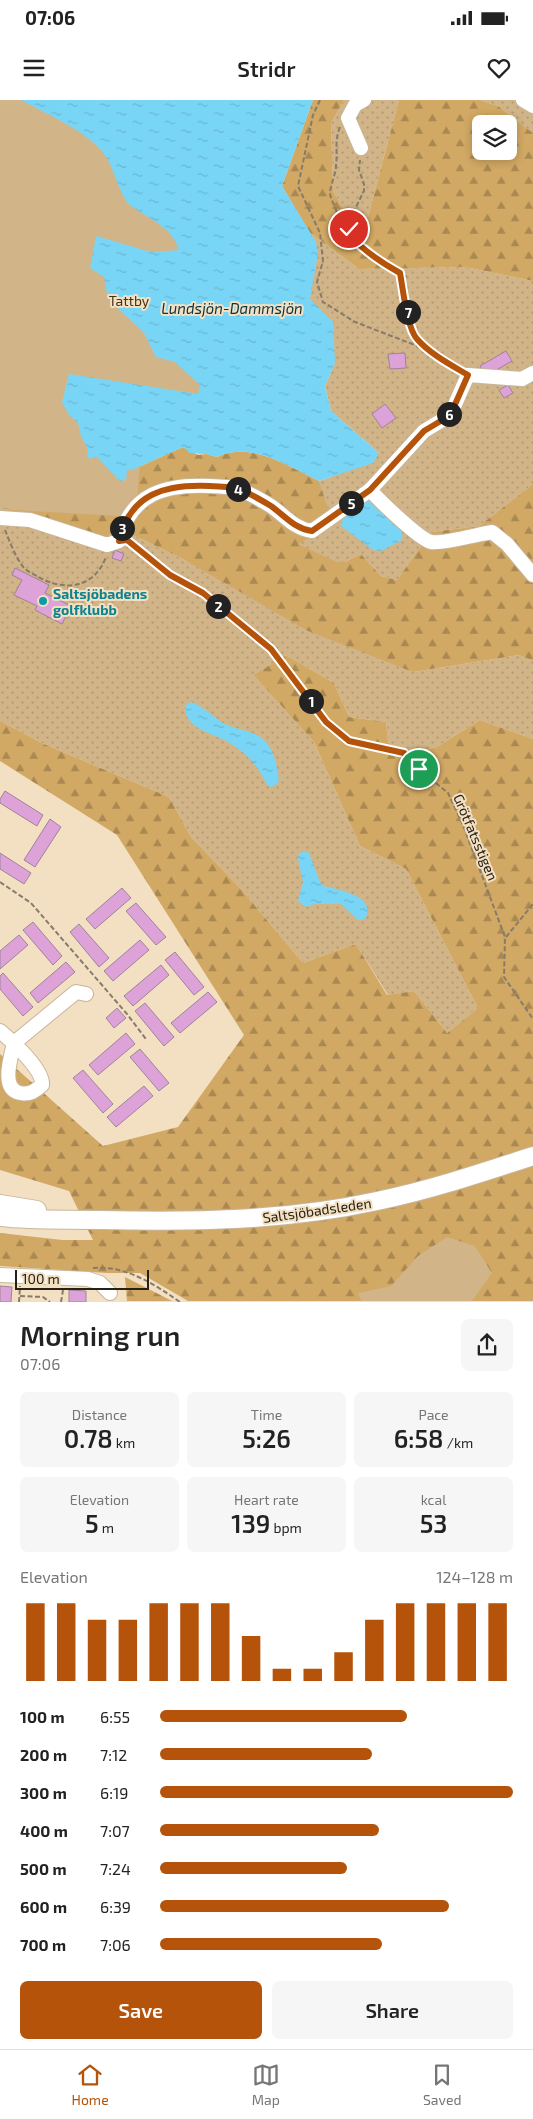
<!DOCTYPE html>
<meta charset="utf-8">
<style>
:root{--surface:#fff;--page:#f6f6f6;--text:#222;--muted:#767676;--line:#e0e0e0;--accent:#b45309}
body{margin:0;font-family:"Exo 2",sans-serif;background:var(--page);color:var(--text);height:100vh;display:flex;flex-direction:column;font-size:19px;white-space:nowrap}
*{box-sizing:border-box;margin:0}
p{font-size:16px;color:var(--muted)}
.icon{flex:none;width:28px;height:28px;fill:none;stroke:currentColor;stroke-width:2;stroke-linecap:round;stroke-linejoin:round}
.map{position:relative;height:1202px;overflow:hidden}
.drawer{display:flex;flex-direction:column;background:var(--surface);flex:1}
.drawer>*{flex:none}
.tools{position:absolute;left:472px;top:15px;display:grid;gap:10px}
.tools a{display:grid;place-items:center;width:45px;height:45px;border-radius:8px;background:var(--surface);box-shadow:0 2px 8px #0003;font-size:25px}
.scale{position:absolute;left:15px;bottom:12px;width:134px;box-sizing:border-box;padding-left:5px;border:2px solid #272015;border-top:0;font-size:14px;line-height:18px;white-space:nowrap;color:#272015;-webkit-text-stroke:4px #f3e0c3;paint-order:stroke}
.pin{position:absolute;display:grid;place-items:center;width:42px;height:42px;color:#fff;margin:-21px;border:2px solid #fff;border-radius:50%;box-shadow:0 1px 5px #0007}
.km{position:absolute;width:25px;height:25px;margin:-12px;border-radius:50%;background:#222;color:#fff;font-size:14px;line-height:25px;text-align:center}
.round{display:grid;place-items:center;flex:none;width:52px;height:52px;border-radius:8px;background:var(--page)}
.summary{display:flex;align-items:center;justify-content:space-between;height:85px;padding:0 20px}
h1{font-size:28px;font-weight:600;line-height:38px}
.stats{display:grid;grid-template-columns:repeat(3,1fr);gap:8px;height:85px;padding:5px 20px}
.stats div{display:grid;align-content:center;border-radius:8px;background:var(--page);text-align:center}
.stats b{font-size:25px;font-weight:600}
.stats small{font-size:14px;font-weight:400}
.stats p{font-size:14px}
.chart{height:140px;padding:10px 20px}
.chart p{display:flex;justify-content:space-between}
.chart svg{width:100%;height:90px;margin-top:5px;stroke:var(--accent);stroke-width:6}
.action{display:flex;gap:10px;margin-top:auto;padding:10px 20px}
.action a{flex:1;height:58px;border-radius:8px;background:var(--accent);color:#fff;font-size:20px;font-weight:600;line-height:58px;text-align:center}
.action a+a{background:var(--page);color:var(--text)}
ul{padding:0 20px;list-style:none;font-size:16px}
li{display:grid;grid-template-columns:80px 60px 1fr;align-items:center;height:38px}
li i{height:12px;border-radius:6px;background:var(--accent)}
.status{display:flex;justify-content:space-between;align-items:center;height:35px;padding:0 25px;background:var(--surface);direction:ltr}
.status svg{height:14px;fill:currentColor}
header{display:flex;justify-content:space-between;align-items:center;height:65px;padding:0 20px;background:var(--surface);font-size:22px;font-weight:600}
.dock{display:flex;justify-content:space-around;align-items:center;height:70px;border-top:1px solid var(--line);background:var(--surface);font-size:14px;color:var(--muted)}
.dock a{display:grid;justify-items:center;gap:2px}
.dock .on{color:var(--accent)}
.map>svg:first-child{display:block}
.grass{fill:url(#grass-dots)}
.forest{fill:url(#forest-firs);fill-rule:evenodd}
.green{fill:#d1b487}
.water{fill:url(#water-ripples)}
.building{fill:#dda2d7;stroke:#9d849a}
.lines{fill:none;stroke-linecap:round;stroke-linejoin:round}
.minor-casing{stroke:#c8b69a;stroke-width:16}
.major-casing{stroke:#c8b69a;stroke-width:20}
.path{stroke:#887b68;stroke-width:2;stroke-dasharray:5 2.5;stroke-linecap:butt}
.minor{stroke:#fff;stroke-width:14}
.major{stroke:#fff;stroke-width:18}
.route-casing{stroke:#fff;stroke-width:10}
.route{stroke:#b45309;stroke-width:6}
.culture-dot{fill:#0f9aa8;stroke:#f3e0c3;stroke-width:2}
.labels{text-anchor:middle;dominant-baseline:central;stroke-width:4;stroke-linejoin:round;paint-order:stroke}
.park-label{font-size:14px;fill:#433113;stroke:#f3e0c3}
.culture-label{font-size:14px;font-weight:bold;fill:#0d838f;stroke:#f3e0c3;text-anchor:start}
.street-label{font-size:14px;fill:#272015;stroke:#f3e0c3}
.water-label{font-size:15px;font-style:italic;fill:#093542;stroke:#f3e0c3}
</style>
<div class="status"><b>07:06</b><svg viewBox="0 0 49 12"><path d="M0 12V9h3v3zM5 12V6h3v6zM10 12V3h3v9zM15 12V0h3v12zM26 1h20v11H26zM47 4h2v5h-2z"/></svg></div>
<header><svg class="icon" aria-label="menu" viewBox="0 0 24 24"><path d="M4 6h16M4 12h16M4 18h16"/></svg>Stridr<svg class="icon" aria-label="heart" viewBox="0 0 24 24"><path d="M12 20l-8-8c-3-5 5-10 8-4 3-6 11-1 8 4z"/></svg></header>
<div class="map">
<svg width="533" height="1202" viewBox="0 0 533 1202">
<defs>
<pattern id="grass-dots" width="8" height="8" patternUnits="userSpaceOnUse" patternTransform="scale(1.25)"><rect width="8" height="8" fill="#d1b487"/><path d="M2 2h.1M6 6h.1" fill="none" stroke="#b39a74" stroke-width="1.8" stroke-linecap="round"/></pattern>
<pattern id="forest-firs" width="22" height="20" patternUnits="userSpaceOnUse" patternTransform="scale(1.25)"><rect width="22" height="20" fill="#d1a864"/><path d="M5 1l3.5 6h-7zM16 11l3.5 6h-7z" fill="#aa8851"/></pattern>
<pattern id="water-ripples" width="26" height="14" patternUnits="userSpaceOnUse" patternTransform="scale(1.25)"><rect width="26" height="14" fill="#79d5f6"/><path d="M2 4q2-2 4 0t4 0M15 11q2-2 4 0t4 0" fill="none" stroke="#69b7d2"/></pattern>
</defs>
<rect width="100%" height="100%" fill="#f3e0c3"/>
<g class="grass">
<path d="M344,0H399L368,117L342,107L333,91L331,23Z"/>
<path d="M480,0H533V33L498,6Z"/>
<path d="M309,132L359,169L465,167L533,181V384L479,426L431,432L397,480L381,476L361,454L345,462H336L297,444L332,424L319,381L329,378L379,353L331,311L325,286L335,263C330,250 310,209 310,198C309,173 327,157 309,132Z"/>
<path d="M0,407L116,427L183,459L413,572L519,555L533,561V639L480,620L437,647L405,655L388,642L386,622L349,617L334,583L286,555L255,575L314,642L360,746L406,769L478,908L447,933L414,891L388,895L356,844L303,863L240,788L191,737L169,697L44,644L0,621Z"/>
</g>
<g class="forest">
<path d="M0,0L132,370L183,347L198,355L206,354L217,357C251,341 289,366 319,381L333,424L298,444L337,462H345L361,454L381,476L397,480L431,432L479,426L533,384V561L519,555L413,572L308,531L183,459L116,427L103,441L0,407Z"/>
<path d="M313,0H344L331,23L333,91L342,107L368,117L399,0H480L498,6L533,33V181L465,167L359,169L309,132L282,86ZM481,24H509V51H481Z"/>
<path d="M286,555L334,583L349,617L386,622L388,642L405,655L437,647L480,620L533,639V1201H188L140,1173H107L0,1166V1133L62,1140H93L69,1091L0,1070V954L103,1046L178,1027L244,935L117,735L0,661V621L44,644L169,697L191,737L240,788L303,863L356,844L387,895L414,891L447,933L478,908L406,769L360,746L314,642L254,575Z"/>
<path d="M125,1177L172,1201H127Z"/>
</g>
<g class="green">
<path d="M0,0H154L263,281L142,335L136,417L13,410L0,407Z"/>
<path d="M447,1137L475,1146L492,1173L472,1201H361L358,1193L391,1186L418,1156Z"/>
</g>
<g class="water">
<path d="M21,0H313L282,86L316,142L318,153L310,199L333,222L335,263L325,286L331,311L379,353L373,363L319,381C289,366 251,341 217,357L206,354L190,353L183,347L132,370H127L126,380L120,381L96,356L90,359L87,356L88,349L81,336L78,323L69,315L62,302L69,274L198,294L200,285L175,262L156,257L144,233L108,199L104,177L90,168L96,136L151,152L179,150C172,126 148,119 130,105C121,97 114,71 108,60C93,33 48,15 21,0Z"/>
<path d="M367,399C372,403 376,409 382,413C395,421 404,422 402,440L381,451L373,450L341,426L344,415Z"/>
<path d="M191,602C203,606 212,616 223,623C232,628 243,629 252,633C273,640 276,661 279,680L276,685L271,687L267,685C259,667 247,654 230,643C215,633 182,629 186,605Z"/>
<path d="M304,751L309,753L320,782L324,786C339,790 378,796 365,819L358,820L341,804H315L306,807L298,801L303,782L298,759L299,753Z"/>
</g>
<g class="building">
<path d="M506,251L512,261L486,276L480,266Z"/>
<path d="M405,253L406,268L390,269L388,254Z"/>
<path d="M508,285L513,293L504,298L499,290Z"/>
<path d="M385,304L396,318L382,328L372,314Z"/>
<path d="M115,450L124,454L121,461L112,458Z"/>
<path d="M15,468L49,485L45,493L71,506L62,524L35,510L37,506L14,495L22,480L12,475Z"/>
<path d="M5,691L43,715L37,726L0,703V699Z"/>
<path d="M50,719L61,727L35,767L24,760Z"/>
<path d="M0,753L31,773L24,784L0,769Z"/>
<path d="M122,788L131,798L95,829L86,819Z"/>
<path d="M136,803L166,837L156,845L126,811Z"/>
<path d="M33,822L62,856L53,865L23,830Z"/>
<path d="M79,824L109,858L99,867L70,832Z"/>
<path d="M19,835L28,845L0,869V851Z"/>
<path d="M140,840L149,850L113,881L104,871Z"/>
<path d="M175,852L204,887L194,895L165,860Z"/>
<path d="M66,862L75,872L38,903L30,893Z"/>
<path d="M161,865L169,875L133,906L124,896Z"/>
<path d="M3,873L33,907L23,916L0,889V876Z"/>
<path d="M208,892L217,902L180,933L171,923Z"/>
<path d="M145,903L174,937L164,946L135,911Z"/>
<path d="M117,908L126,918L114,928L106,918Z"/>
<path d="M126,933L135,944L98,975L89,965Z"/>
<path d="M140,949L169,983L159,991L130,957Z"/>
<path d="M83,970L113,1004L103,1013L73,978Z"/>
<path d="M144,986L153,996L116,1027L107,1017Z"/>
<path d="M0,1186L12,1187L11,1202H0Z"/>
<path d="M69,1190L86,1191V1202H69Z"/>
</g>
<g class="lines">
<g class="minor-casing">
<g id="minor">
<path d="M523,0L533,6"/>
<path d="M361,48L348,18L355,5L364,0"/>
<path d="M370,390C380,401 419,439 431,442C443,444 479,434 492,432L507,444L533,475"/>
<path d="M0,418L30,420L107,445L119,441C130,393 166,384 210,386C220,387 232,386 241,390C251,394 261,400 271,406C285,416 295,429 312,431L370,390L424,331L444,319L453,309L468,275L522,279L533,273"/>
<path d="M0,931C11,940 44,970 42,985C35,991 30,995 20,993C0,989 11,957 14,943"/>
<path d="M14,943L76,892L86,894"/>
<path d="M0,1175L88,1179L100,1183L110,1193"/>
</g>
</g>
<g class="major-casing">
<g id="major">
<path d="M0,1104L37,1110"/>
<path d="M0,1117C34,1121 68,1119 102,1120C194,1122 286,1121 377,1101C430,1090 481,1073 533,1056"/>
</g>
</g>
<g class="path">
<path d="M320,0L313,15L298,86L320,133L323,161L317,182L323,202L355,222L433,252L460,270"/>
<path d="M340,27C334,42 338,50 336,65C336,74 331,83 330,92C330,98 334,104 336,110C352,150 374,156 407,177"/>
<path d="M348,135L351,117L364,91V84L359,70L360,60"/>
<path d="M400,173L412,231L418,240L431,251"/>
<path d="M5,430C10,442 15,457 24,468C27,471 33,474 37,476C63,492 94,489 106,457"/>
<path d="M131,443L170,475L203,493L271,549L326,622L349,641L404,653L419,669L448,693L463,725L505,837L504,877L533,919"/>
<path d="M0,782L31,803L127,914L146,939"/>
<path d="M506,837L533,804"/>
<path d="M93,1168C125,1165 154,1184 180,1202"/>
<path d="M20,1196L43,1197L50,1202"/>
<path d="M19,1202L20,1186"/>
<path d="M61,1202L63,1190"/>
</g>
<use href="#minor" class="minor"/>
<use href="#major" class="major"/>
</g>
<g class="lines">
<g class="route-casing">
<path id="route" d="M349,129L348,134C364,151 380,162 400,173C403,189 407,228 417,239C430,254 451,265 468,275L453,309L444,319L424,331L370,390L312,431C295,429 285,416 271,406C261,400 251,394 241,390C232,386 220,387 210,386C166,384 130,393 119,441L127,440L170,475L203,493L271,549L326,622L349,641L404,653L419,669"/>
</g>
<use href="#route" class="route"/>
</g>
<circle class="culture-dot" cx="43" cy="501" r="5"/>
<g class="labels">
<g class="park-label">
<text x="129" y="200">Tattby</text>
</g>
<g class="culture-label">
<text x="53" y="493">Saltsjöbadens<tspan x="53" dy="16">golfklubb</tspan></text>
</g>
<g class="street-label">
<text transform="translate(476 737) rotate(67)">Grötfatsstigen</text>
<text transform="translate(317 1110) rotate(-8)">Saltsjöbadsleden</text>
</g>
<g class="water-label">
<text x="232" y="208">Lundsjön-Dammsjön</text>
</g>
</g>
</svg>
<div class="tools">
<a><svg class="icon" aria-label="layers" viewBox="0 0 24 24"><path d="M12 4l9 5-9 5-9-5zM3 14l9 5 9-5"/></svg></a>
</div>
<div class="scale">100 m</div>
<div class="pin" style="left:419px;top:669px;background:#1e9e55"><svg class="icon" aria-label="arrive" viewBox="0 0 24 24"><path d="M6 21V4h12l-3 4 3 4H6"/></svg></div>
<div class="pin" style="left:349px;top:129px;background:#d93025"><svg class="icon" aria-label="check" viewBox="0 0 24 24"><path d="M5 12l5 5 9-10"/></svg></div>
<b class="km" style="left:311px;top:601px">1</b>
<b class="km" style="left:218px;top:506px">2</b>
<b class="km" style="left:122px;top:428px">3</b>
<b class="km" style="left:238px;top:389px">4</b>
<b class="km" style="left:351px;top:403px">5</b>
<b class="km" style="left:449px;top:314px">6</b>
<b class="km" style="left:408px;top:212px">7</b>
</div>
<section class="drawer">
<div class="summary"><div><h1>Morning run</h1><p>07:06</p></div><a class="round"><svg class="icon" aria-label="share" viewBox="0 0 24 24"><path d="M12 15V3M7 8l5-5 5 5M5 13v7h14v-7"/></svg></a></div>
<div class="stats">
<div><p>Distance</p><b>0.78<small> km</small></b></div>
<div><p>Time</p><b>5:26</b></div>
<div><p>Pace</p><b>6:58<small> /km</small></b></div>
</div>
<div class="stats">
<div><p>Elevation</p><b>5<small> m</small></b></div>
<div><p>Heart rate</p><b>139<small> bpm</small></b></div>
<div><p>kcal</p><b>53</b></div>
</div>
<div class="chart"><p><span>Elevation</span>124–128 m</p>
<svg viewBox="0 0 160 44" preserveAspectRatio="none"><path d="M5 44V6M15 44V6M25 44V14M35 44V14M45 44V6M55 44V6M65 44V6M75 44V22M85 44V38M95 44V38M105 44V30M115 44V14M125 44V6M135 44V6M145 44V6M155 44V6"/></svg>
</div>
<ul>
<li><b>100 m</b>6:55<i style="width:70%"></i></li>
<li><b>200 m</b>7:12<i style="width:60%"></i></li>
<li><b>300 m</b>6:19<i style="width:100%"></i></li>
<li><b>400 m</b>7:07<i style="width:62%"></i></li>
<li><b>500 m</b>7:24<i style="width:53%"></i></li>
<li><b>600 m</b>6:39<i style="width:82%"></i></li>
<li><b>700 m</b>7:06<i style="width:63%"></i></li>
</ul>
<div class="action"><a>Save</a><a>Share</a></div>
</section>
<nav class="dock">
<a class="on"><svg class="icon" aria-label="home" viewBox="0 0 24 24"><path d="M3 11l9-7 9 7M6 9v11h12V9"/></svg>Home</a>
<a><svg class="icon" aria-label="map" viewBox="0 0 24 24"><path d="M3 6l6-2 6 2 6-2v14l-6 2-6-2-6 2zM9 4v14M15 6v14"/></svg>Map</a>
<a><svg class="icon" aria-label="saved" viewBox="0 0 24 24"><path d="M7 4h10v16l-5-4-5 4z"/></svg>Saved</a>
</nav>
